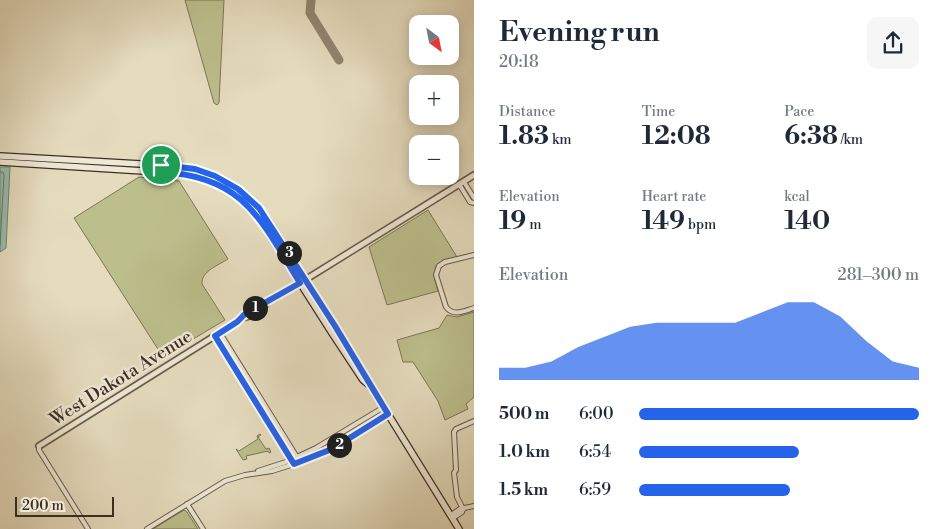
<!DOCTYPE html>
<meta charset="utf-8">
<style>
:root{--surface:#fff;--page:#f6f6f7;--text:#1f2937;--muted:#747a83;--accent:#2563eb}
body{margin:0;font-family:"Libre Bodoni",serif;background:var(--page);color:var(--text);height:100vh;display:flex;flex-direction:column;font-size:19px;white-space:nowrap}
*{box-sizing:border-box;margin:0}
p{font-size:16px;color:var(--muted)}
.icon{flex:none;width:28px;height:28px;fill:none;stroke:currentColor;stroke-width:2;stroke-linecap:round;stroke-linejoin:round}
.map{position:relative;flex:1;overflow:hidden}
.side{display:flex;flex-direction:column;background:var(--surface);width:470px}
.side>*{flex:none}
.needle{width:32px;rotate:148deg}
.controls{position:absolute;left:409px;top:15px;display:grid;gap:10px}
.controls a{display:grid;place-items:center;width:50px;height:50px;border-radius:10px;background:var(--surface);box-shadow:0 2px 12px #0003;font-size:25px}
.scale{position:absolute;left:15px;bottom:12px;width:99px;box-sizing:border-box;padding-left:5px;border:2px solid #3d2e23;border-top:0;font-size:14px;line-height:18px;white-space:nowrap;color:#3d2e23;-webkit-text-stroke:4px #eee8d5;paint-order:stroke}
.pin{position:absolute;display:grid;place-items:center;width:42px;height:42px;color:#fff;margin:-21px;border:2px solid #fff;border-radius:50%;box-shadow:0 1px 5px #0007}
.km{position:absolute;width:25px;height:25px;margin:-12px;border-radius:50%;background:#222;color:#fff;font-size:14px;line-height:25px;text-align:center}
.round{display:grid;place-items:center;flex:none;width:52px;height:52px;border-radius:10px;background:var(--page)}
.overview{display:flex;align-items:center;justify-content:space-between;height:85px;padding:0 25px}
h1{font-size:28px;font-weight:700;line-height:38px}
.metrics{display:grid;grid-template-columns:repeat(3,1fr);gap:8px;height:85px;padding:5px 25px}
.metrics div{display:grid;align-content:center}
.metrics b{font-size:25px;font-weight:700}
.metrics small{font-size:14px;font-weight:400}
.metrics p{font-size:14px}
.chart{height:140px;padding:10px 25px}
.chart p{display:flex;justify-content:space-between}
.chart svg{width:100%;height:90px;margin-top:5px;fill:var(--accent);opacity:.7}
ul{padding:0 25px;list-style:none;font-size:16px}
li{display:grid;grid-template-columns:80px 60px 1fr;align-items:center;height:38px}
li i{height:12px;border-radius:6px;background:var(--accent)}
main{display:flex;flex:1;min-height:0}
.map>svg:first-child{display:block}
.green{fill:#bcbe8c;stroke:#7c7658}
.water{fill:#96bcad;stroke:#728376}
.lines{fill:none;stroke-linecap:round;stroke-linejoin:round}
.shore{stroke:#6a7568;stroke-width:1}
.taxiway{stroke:#918570;stroke-width:9}
.minor-casing{stroke:#675a4a;stroke-width:6}
.tertiary-casing{stroke:#675a4a;stroke-width:8}
.secondary-casing{stroke:#3d2e23;stroke-width:8}
.minor{stroke:#eee8d5;stroke-width:4}
.tertiary{stroke:#eee8d5;stroke-width:5}
.secondary{stroke:#eee8d5;stroke-width:5.5}
.route-casing{stroke:#fff;stroke-width:10}
.route{stroke:#2563eb;stroke-width:6}
.labels{text-anchor:middle;dominant-baseline:central;stroke-width:5;stroke-linejoin:round;paint-order:stroke}
.street-label{font-size:18px;fill:#3d2e23;stroke:#eee8d5}
</style>
<main>
<div class="map">
<svg width="474" height="529" viewBox="0 0 474 529">
<rect width="100%" height="100%" fill="#e5dcbe"/>
<filter id="stains"><feTurbulence type="fractalNoise" baseFrequency=".004" numOctaves="4"/><feColorMatrix values="0 0 0 0 .2 0 0 0 0 .09 0 0 0 0 .02 0 0 0 .5 -.17"/></filter>
<radialGradient id="worn" r=".72"><stop offset=".6" stop-color="#630" stop-opacity="0"/><stop offset="1" stop-color="#630" stop-opacity=".3"/></radialGradient>
<g class="green">
<path d="M185,0H224L219,103L217,105L214,103Z"/>
<path d="M139,177L179,181L228,259C219,265 201,271 202,284L225,320L163,357L74,218Z"/>
<path d="M428,210L457,257L444,260L436,266L434,276L438,291L387,305L369,247Z"/>
<path d="M474,312V397L466,404L468,409L445,420L438,401L413,362H403L397,340L439,328L447,315L457,317Z"/>
<path d="M260,434L261,435L258,437L266,449L269,448L271,452L269,453L268,451L246,456L247,459L243,460L236,449L239,451L258,439L257,436Z"/>
<path d="M184,510L187,512L198,529H153Z"/>
</g>
<path class="water" d="M0,167H10L6,248L0,252Z"/>
<g class="lines">
<path class="shore" d="M0,172H3L4,175L0,246"/>
<path class="taxiway" d="M311,0L310,13L339,60"/>
<g class="minor-casing">
<g id="minor">
<path d="M464,182L474,198"/>
<path d="M459,184L470,202L474,203"/>
<path d="M474,255L445,262L439,266L436,275L446,307C454,317 464,311 474,308"/>
<path d="M220,333L300,462"/>
<path d="M215,336L291,459"/>
<path d="M39,446V450L88,529"/>
<path d="M258,471L286,462L316,448L384,407"/>
<path d="M187,504L203,529"/>
<path d="M463,509L457,497L454,473L456,470L454,432L456,429L474,421"/>
<path d="M451,515L460,509L474,506"/>
<path d="M453,518L462,512L463,509"/>
<path d="M147,529L225,481L245,475L272,471L307,460L341,444L388,414"/>
</g>
</g>
<g class="tertiary-casing">
<g id="tertiary">
<path d="M242,318C251,317 261,311 267,303"/>
<path d="M39,446L237,322L245,314L300,283L474,175"/>
</g>
</g>
<g class="secondary-casing">
<g id="secondary">
<path d="M0,156L176,166C219,172 250,191 273,228L459,529"/>
<path d="M0,162L175,173L213,181L235,194L260,220L332,333L363,380L369,385"/>
</g>
</g>
<use href="#minor" class="minor"/>
<use href="#tertiary" class="tertiary"/>
<use href="#secondary" class="secondary"/>
</g>
<g class="lines">
<g class="route-casing">
<path id="route" d="M161,165L195,169L215,176L238,189L259,208L335,326L388,414L332,449L294,464L215,336L237,322L245,314L300,283C261,220 244,176 161,172Z"/>
</g>
<use href="#route" class="route"/>
</g>
<g class="labels">
<g class="street-label">
<text transform="translate(121 378) rotate(-32)">West Dakota Avenue</text>
</g>
</g>
<rect width="100%" height="100%" filter="url(#stains)"/>
<rect width="100%" height="100%" fill="url(#worn)"/>
</svg>
<div class="controls">
<a><svg class="needle" viewBox="-14 -14 28 28"><path d="M0-13l5 13h-10z" fill="#e53935"/><path d="M0 13l5-13h-10z" fill="#747a83"/></svg></a>
<a>+</a>
<a>−</a>
</div>
<div class="scale">200 m</div>
<div class="pin" style="left:161px;top:165px;background:#1e9e55"><svg class="icon" aria-label="arrive" viewBox="0 0 24 24"><path d="M6 21V4h12l-3 4 3 4H6"/></svg></div>
<b class="km" style="left:255px;top:308px">1</b>
<b class="km" style="left:339px;top:445px">2</b>
<b class="km" style="left:289px;top:253px">3</b>
</div>
<section class="side">
<div class="overview"><div><h1>Evening run</h1><p>20:18</p></div><a class="round"><svg class="icon" aria-label="share" viewBox="0 0 24 24"><path d="M12 15V3M7 8l5-5 5 5M5 13v7h14v-7"/></svg></a></div>
<div class="metrics">
<div><p>Distance</p><b>1.83<small> km</small></b></div>
<div><p>Time</p><b>12:08</b></div>
<div><p>Pace</p><b>6:38<small> /km</small></b></div>
</div>
<div class="metrics">
<div><p>Elevation</p><b>19<small> m</small></b></div>
<div><p>Heart rate</p><b>149<small> bpm</small></b></div>
<div><p>kcal</p><b>140</b></div>
</div>
<div class="chart"><p><span>Elevation</span>281–300 m</p>
<svg viewBox="0 0 160 44" preserveAspectRatio="none"><path d="M0 44V38L10 38L20 35L30 28L40 23L50 18L60 16L70 16L80 16L90 16L100 11L110 6L120 6L130 13L140 25L150 35L160 38V44z"/></svg>
</div>
<ul>
<li><b>500 m</b>6:00<i style="width:100%"></i></li>
<li><b>1.0 km</b>6:54<i style="width:57%"></i></li>
<li><b>1.5 km</b>6:59<i style="width:54%"></i></li>
</ul>
</section>
</main>
